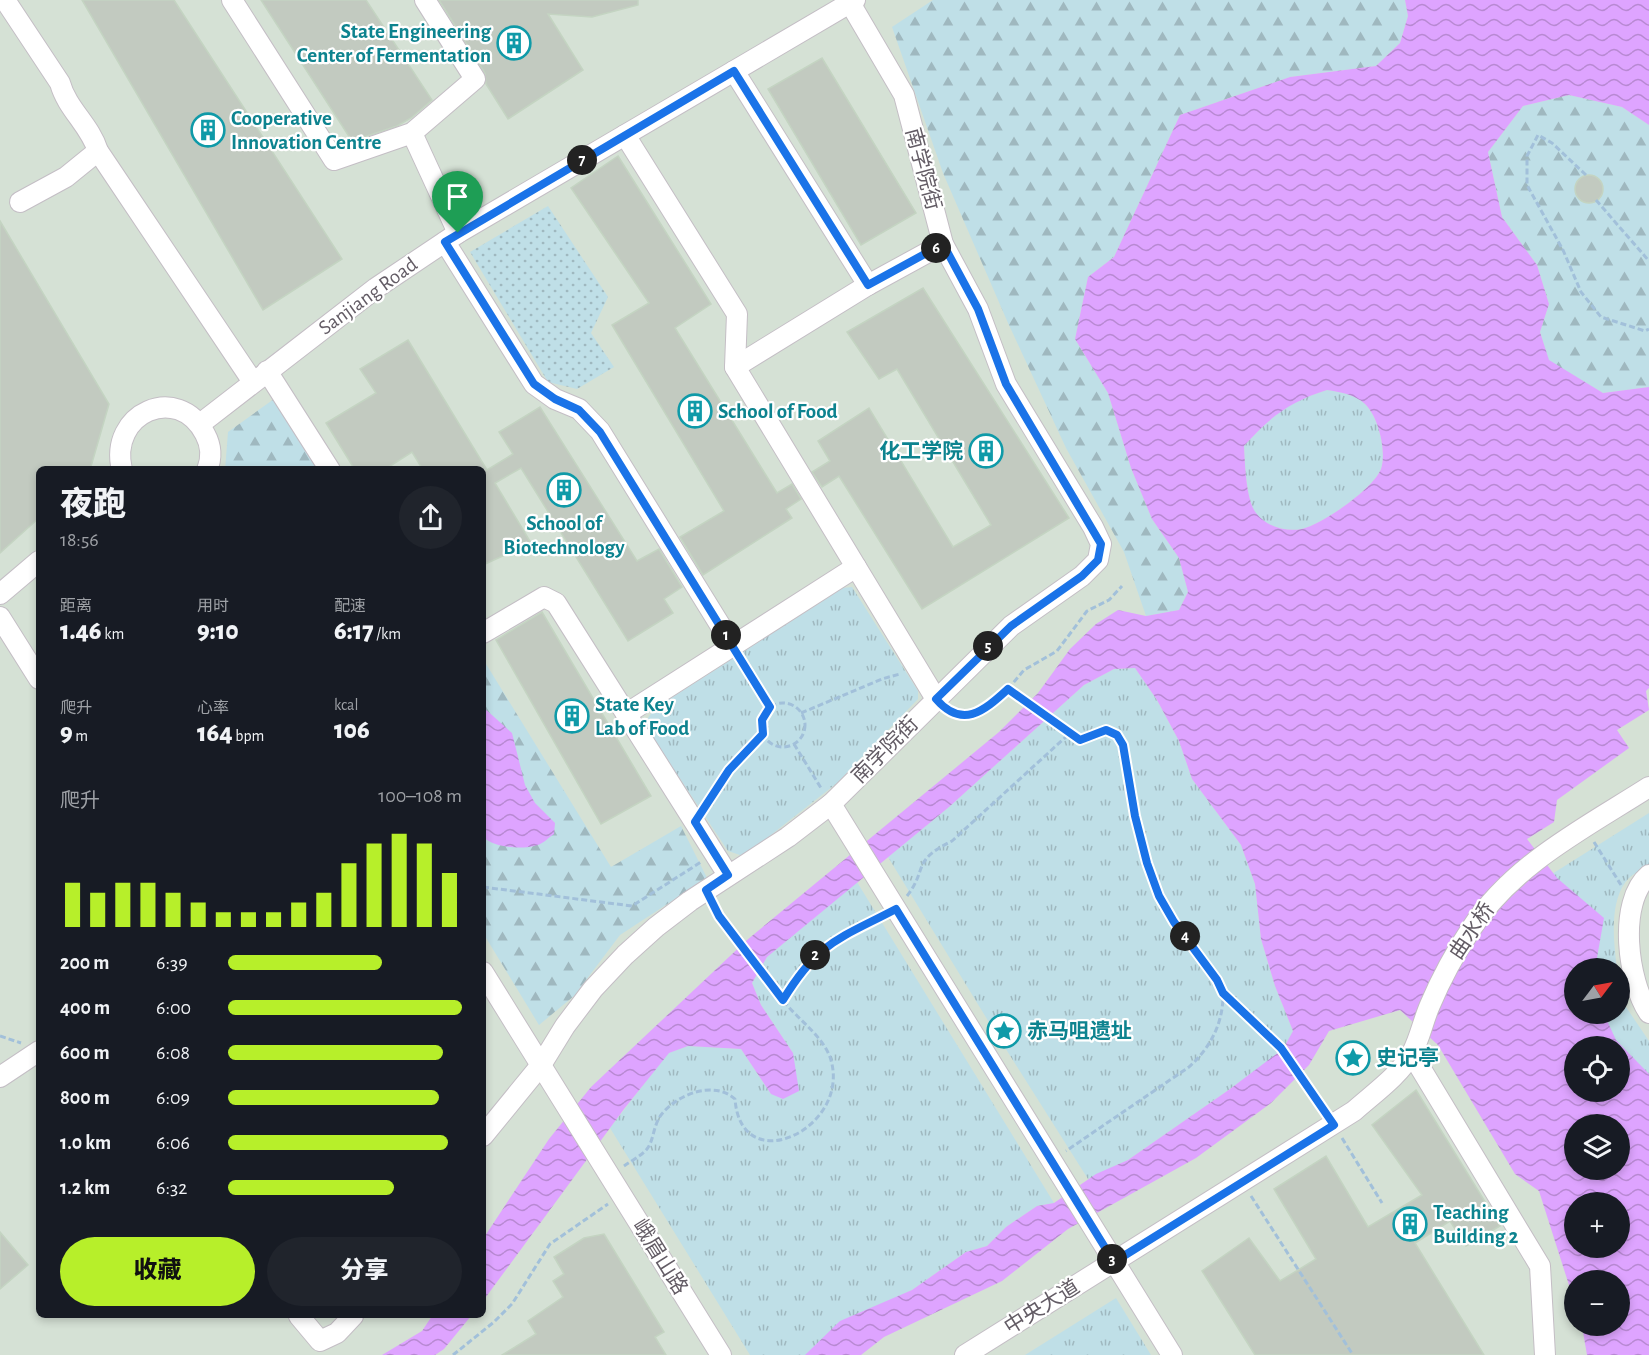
<!DOCTYPE html>
<html lang="zh">
<meta charset="utf-8">
<style>
:root{--surface:#171b24;--page:#20242c;--text:#f1f3f6;--muted:#9ea1a6;--accent:#b7ef2a}
body{margin:0;font-family:"Alegreya Sans","Noto Sans SC",sans-serif;background:var(--page);color:var(--text);height:100vh;display:flex;flex-direction:column;font-size:22px;white-space:nowrap}
*{box-sizing:border-box;margin:0}
p{font-size:20px;color:var(--muted)}
.icon{flex:none;width:33px;height:33px;fill:none;stroke:currentColor;stroke-width:2;stroke-linecap:round;stroke-linejoin:round}
.map{position:relative;flex:1;overflow:hidden}
.panel{position:absolute;left:36px;top:466px;width:450px;height:852px;display:flex;flex-direction:column;background:var(--surface);border-radius:9px;box-shadow:0 3px 9px #0003}
.panel>*{flex:none}
.needle{width:39px;rotate:58deg}
.tools{position:absolute;left:1564px;top:958px;display:grid;gap:12px}
.tools a{display:grid;place-items:center;width:66px;height:66px;border-radius:50%;background:var(--surface);box-shadow:0 3px 9px #0003;font-size:30px}
.pin{position:absolute;display:grid;place-items:center;width:51px;height:51px;color:#fff;margin:-62px -26px;border-radius:50% 50% 50% 0;rotate:-45deg;box-shadow:0 0 6px #0007}
.pin .icon{rotate:45deg}
.km{position:absolute;width:30px;height:30px;margin:-15px;border-radius:50%;background:#222;color:#fff;font-size:16px;line-height:30px;text-align:center}
.round{display:grid;place-items:center;flex:none;width:63px;height:63px;border-radius:32px;background:var(--page)}
.head{display:flex;align-items:center;justify-content:space-between;height:102px;padding:0 24px}
h1{font-size:33px;font-weight:800;line-height:45px}
.metrics{display:grid;grid-template-columns:repeat(3,1fr);gap:9px;height:102px;padding:6px 24px}
.metrics div{display:grid;align-content:center}
.metrics b{font-size:26px;font-weight:800}
.metrics small{font-size:16px;font-weight:400}
.metrics p{font-size:16px}
.chart{height:168px;padding:12px 24px}
.chart p{display:flex;justify-content:space-between}
.chart svg{width:100%;height:108px;margin-top:6px;stroke:var(--accent);stroke-width:6}
.action{display:flex;gap:12px;margin-top:auto;padding:12px 24px}
.action a{flex:1;height:69px;border-radius:36px;background:var(--accent);color:#111;font-size:24px;font-weight:800;line-height:69px;text-align:center}
.action a+a{background:var(--page);color:var(--text)}
ul{padding:0 24px;list-style:none;font-size:20px}
li{display:grid;grid-template-columns:96px 72px 1fr;align-items:center;height:45px}
li i{height:15px;border-radius:8px;background:var(--accent)}
.map>svg:first-child{display:block}
.education{fill:#d5e1d5;fill-rule:evenodd}
.grass{fill:url(#grass-tufts)}
.forest{fill:url(#forest-firs)}
.garden{fill:url(#garden-dots)}
.water{fill:url(#water-waves);fill-rule:evenodd}
.building{fill:#c2cac0;stroke:#c4d4c2;stroke-width:1.5}
.lines{fill:none;stroke-linecap:round;stroke-linejoin:round}
.minor-casing{stroke:#c4bec5;stroke-width:22}
.path{stroke:#a2c0da;stroke-width:3;stroke-dasharray:6 3;stroke-linecap:butt}
.minor{stroke:#fff;stroke-width:20}
.route-casing{stroke:#fff;stroke-width:12}
.route{stroke:#1a73e8;stroke-width:8}
.labels{text-anchor:middle;dominant-baseline:central;stroke-width:4.5;stroke-linejoin:round;paint-order:stroke}
.culture-label{font-size:21px;font-weight:bold;fill:#0d838f;stroke:#fff;text-anchor:start}
.street-label{font-size:21px;fill:#635c65;stroke:#fff}
</style>
<div class="map">
<svg width="1649" height="1355" viewBox="0 0 1649 1355">
<defs>
<pattern id="grass-tufts" width="24" height="20" patternUnits="userSpaceOnUse" patternTransform="scale(1.5)"><rect width="24" height="20" fill="#bfdfe7"/><path d="M3 7l-1-3M5 7V3M7 7l1-3M15 17l-1-3M17 17v-4M19 17l1-3" fill="none" stroke="#9fb8bf"/></pattern>
<pattern id="forest-firs" width="22" height="20" patternUnits="userSpaceOnUse" patternTransform="scale(1.5)"><rect width="22" height="20" fill="#bfdfe7"/><path d="M5 1l3.5 6h-7zM16 11l3.5 6h-7z" fill="#9fb8bf"/></pattern>
<pattern id="garden-dots" width="8" height="8" patternUnits="userSpaceOnUse" patternTransform="scale(1.5)"><rect width="8" height="8" fill="#bfdfe7"/><path d="M2 2h.1M6 6h.1" fill="none" stroke="#9fb8bf" stroke-width="1.8" stroke-linecap="round"/></pattern>
<pattern id="water-waves" width="16" height="10" patternUnits="userSpaceOnUse" patternTransform="scale(1.5)"><rect width="16" height="10" fill="#dea4ff"/><path d="M0 5q4-4 8 0t8 0" fill="none" stroke="#b889d2"/></pattern>
</defs>
<rect width="100%" height="100%" fill="#e4efe4"/>
<path class="education" d="M0,0H1649V1355H0ZM39,470H483V1316H39ZM1575,969H1620V1014H1575ZM1575,1047H1620V1092H1575ZM1575,1125H1620V1170H1575ZM1575,1203H1620V1248H1575ZM1575,1281H1620V1326H1575Z"/>
<g class="grass">
<path d="M1327,390C1340,392 1355,394 1365,404C1378,416 1387,451 1381,469C1373,489 1323,524 1302,529C1285,532 1267,527 1256,514C1246,500 1245,464 1244,446C1271,416 1288,402 1327,390Z"/>
<path d="M852,587L918,691V699L837,783L748,853L740,855L728,851L647,729L648,718L654,709L843,588Z"/>
<path d="M1135,668L1157,700L1179,741L1192,779L1241,845L1255,884L1261,939L1275,986L1293,1031L1284,1049L1230,1089L1128,1160L1088,1179L1004,1046L1019,1036L1005,1015L990,1024L888,857L949,807L1084,685L1114,669Z"/>
<path d="M1649,813V865C1643,869 1634,873 1629,878C1608,900 1614,942 1617,969H1592L1552,874Z"/>
<path d="M857,882L1054,1203L1037,1206L1006,1227L987,1246L966,1252L912,1290L885,1304L806,1355H750L610,1128L668,1053L688,1046L741,1049L771,1094L793,1053L761,1005L752,983L767,957Z"/>
<path d="M1620,984L1626,1007L1649,1041V1076L1625,1056L1600,1014H1620Z"/>
<path d="M1116,1298L1151,1355H1025Z"/>
</g>
<g class="forest">
<path d="M933,0H1405L1408,16L1400,43L1376,66L1290,77L1180,115L1114,257L1088,277L1075,339L1108,393L1131,468L1152,519L1179,558L1188,592L1179,610L1146,616L1124,552L1066,448L1008,323L943,173L892,27Z"/>
<path d="M1569,95L1622,107L1649,125V387L1603,393L1549,361L1540,332L1549,304L1537,265L1502,217L1488,152L1523,106Z"/>
<path d="M274,399L319,470H225L228,432Z"/>
<path d="M483,659L611,867L681,826L707,878L620,935L574,996L539,1025L483,933Z"/>
</g>
<path class="garden" d="M548,206L608,297L591,333L614,367L577,389L548,382L470,252Z"/>
<g class="water">
<path d="M1405,0H1649V125L1622,107L1569,95L1523,106L1488,152L1502,217L1537,265L1549,304L1540,332L1549,360L1603,393L1649,387V688L1646,691L1649,710L1617,730L1629,748L1557,800L1554,822L1527,839L1557,878L1604,918L1595,969H1575V1014H1604L1616,1040L1649,1074V1355H1587L1582,1326H1620V1281H1575V1304L1539,1191L1515,1174L1438,1045L1400,1010L1329,1031L1309,1065L1271,1103L1196,1158L1068,1229L1002,1281L884,1337L861,1355H805L840,1321L912,1290L966,1252L987,1246L1006,1227L1037,1206L1054,1203L1096,1174L1128,1160L1230,1089L1283,1049L1293,1031L1275,986L1261,939L1255,884L1241,845L1192,779L1179,741L1157,700L1135,668L1114,669L1084,685L949,807L767,957L752,983L761,1005L793,1053L799,1091L783,1099L771,1094L741,1049L688,1046L669,1053L624,1109L483,1301V1239L549,1139L591,1087L747,940L999,732L1038,693L1070,649L1096,624L1118,610L1146,616L1179,610L1188,592L1179,558L1152,519L1131,468L1108,393L1075,339L1088,277L1114,257L1180,115L1290,77L1376,66L1400,43L1408,16ZM1327,390C1340,392 1354,394 1365,404C1378,416 1387,451 1381,469C1373,489 1323,524 1302,529C1285,532 1267,527 1256,513C1246,500 1245,464 1244,446C1270,417 1289,402 1327,390ZM1575,1047H1620V1092H1575ZM1575,1125H1620V1170H1575ZM1575,1203H1620V1248H1575Z"/>
<path d="M483,707L512,733L525,785L535,803L555,823L554,834C549,837 544,843 538,845C522,850 495,848 483,837Z"/>
<path d="M432,1316H471L444,1349L435,1355H382L422,1331Z"/>
</g>
<g class="building">
<path d="M82,0H174L342,259L263,310Z"/>
<path d="M261,0H366L432,100L411,118L397,126L352,141Z"/>
<path d="M439,0H638V5L592,17L548,14L583,70L508,119L486,84L485,73Z"/>
<path d="M822,58L916,213L861,245L768,89Z"/>
<path d="M618,156L711,304L675,328L777,493L792,484L801,499L786,509L792,518L703,575L680,537L724,511L612,325L649,303L571,188Z"/>
<circle cx="1589" cy="189" r="14"/>
<path d="M0,221L109,404L90,470H39V518L0,553Z"/>
<path d="M923,288L1069,518L922,609L839,476L822,487L812,472L830,461L818,441L869,408L953,547L991,525L897,369L879,379L847,332Z"/>
<path d="M408,340L487,470L513,454L499,432L540,407L637,561L659,549L682,587L664,599L673,613L628,641L521,468L495,483L531,543L483,565V470H423L412,452L384,470H355L326,423L376,393L360,369Z"/>
<path d="M542,612L651,796L601,824L496,640Z"/>
<path d="M1416,1090L1500,1226L1466,1246L1450,1221L1415,1243L1484,1355H1255L1202,1271L1249,1238L1280,1281L1316,1259L1274,1189L1326,1156L1368,1227L1422,1195L1372,1125Z"/>
<path d="M0,1232L28,1265L0,1289Z"/>
<path d="M604,1234L664,1332L655,1337L666,1355H502L536,1334L528,1321L563,1297L553,1281L564,1274L554,1257L584,1238Z"/>
</g>
<g class="lines">
<g class="minor-casing">
<g id="minor">
<path d="M5,0L60,83C67,109 90,125 98,151L253,382"/>
<path d="M232,0L334,160L412,133L475,79L425,0"/>
<path d="M734,71L868,285"/>
<path d="M412,133L458,233"/>
<path d="M625,135L737,314L735,367L936,699"/>
<path d="M20,202L66,177L98,151"/>
<path d="M445,242L534,384L555,399L579,409L600,431L733,646"/>
<path d="M735,367L868,285L943,244"/>
<path d="M267,371L330,470"/>
<path d="M200,424L376,288L458,233L855,0"/>
<path d="M122,470C108,413 178,382 205,434C211,445 212,458 207,470"/>
<path d="M0,594L39,561"/>
<path d="M0,617L39,679"/>
<path d="M483,633L544,597L556,603L728,875"/>
<path d="M626,714L856,567"/>
<path d="M831,804L1172,1355"/>
<path d="M1649,875C1617,902 1628,982 1649,1013"/>
<path d="M483,972L721,1355"/>
<path d="M1412,1054L1540,1266L1545,1355"/>
<path d="M0,1077L39,1051"/>
<path d="M483,1136L541,1065L565,1026L593,989L625,955L656,927L690,901L788,837L831,804L1011,626L1082,576L1098,560L1101,544L1093,527L1006,384L978,309L943,244L904,95L850,3"/>
<path d="M299,1316L320,1341L337,1333L353,1316"/>
<path d="M965,1355L1354,1111C1373,1094 1400,1075 1412,1053C1420,1038 1423,1021 1430,1005C1441,979 1455,953 1471,929C1513,864 1585,828 1649,787"/>
</g>
</g>
<g class="path">
<path d="M1586,175L1552,143L1538,135L1527,156V185L1563,250L1581,292L1601,317L1645,331L1649,329"/>
<path d="M1596,200L1649,261"/>
<path d="M741,660L770,707"/>
<path d="M1008,689L1024,670L1057,651L1087,611L1109,600L1122,586"/>
<circle cx="783" cy="725" r="22"/>
<path d="M801,713L882,679L900,674"/>
<path d="M949,713C974,721 991,705 1008,689L1069,734"/>
<path d="M794,744L821,788"/>
<path d="M706,806L729,770L763,734"/>
<path d="M1594,842L1621,885"/>
<path d="M483,887L632,906L701,862"/>
<path d="M907,896C928,869 911,861 952,841L1069,734L1080,740L1106,730L1117,735L1123,745C1132,795 1136,854 1161,900C1172,918 1223,981 1223,995C1223,1024 1210,1048 1189,1067L1066,1151"/>
<path d="M714,905L734,937L783,1000"/>
<path d="M1223,993L1281,1048L1323,1110"/>
<path d="M0,1036L21,1043"/>
<path d="M1342,1138L1382,1203"/>
<path d="M624,1166C631,1161 641,1156 647,1149C654,1140 653,1126 661,1115C677,1094 714,1080 735,1099C741,1182 854,1127 830,1057C821,1034 797,1019 783,1000C816,947 829,944 881,917"/>
<path d="M1251,1196L1353,1355"/>
<path d="M453,1355L494,1322L512,1304L550,1244L608,1204"/>
</g>
<use href="#minor" class="minor"/>
</g>
<g class="lines">
<g class="route-casing">
<path id="route" d="M734,71L868,285L943,244L978,309L1006,384L1101,544L1098,560L1082,576L1011,626L936,699C962,729 983,712 1008,689L1080,740L1106,730L1117,735L1123,745L1135,816L1147,863L1159,896L1174,922L1217,980L1223,993L1281,1048L1334,1125L1114,1262L896,909C839,939 819,941 783,1000L719,916L706,890L728,875L695,822L729,770L763,734L762,720L770,707L600,432L579,410L555,399L534,384L445,242Z"/>
</g>
<use href="#route" class="route"/>
</g>
<defs>
<g id="building-ring" transform="scale(1.725)"><circle r="9.5" fill="#fff" stroke="#0f9aa8" stroke-width="1.5"/><path d="M-4-6H4V6H1V3H-1V6H-4ZM-2.5-4.3h1.7v1.8h-1.7ZM.8-4.3h1.7v1.8H.8ZM-2.5-1h1.7V.8h-1.7ZM.8-1h1.7V.8H.8Z" fill="#0f9aa8"/></g>
<g id="sight-ring" transform="scale(1.725)"><circle r="9.5" fill="#fff" stroke="#0f9aa8" stroke-width="1.5"/><path d="M0-6L1.8-2.2L6-1.7L2.9 1.2L3.7 5.4L0 3.3L-3.7 5.4L-2.9 1.2L-6-1.7L-1.8-2.2Z" fill="#0f9aa8"/></g>
</defs>
<g fill-rule="evenodd">
<use href="#building-ring" x="514" y="43"/>
<use href="#building-ring" x="208" y="130"/>
<use href="#building-ring" x="695" y="411"/>
<use href="#building-ring" x="986" y="451"/>
<use href="#building-ring" x="564" y="490"/>
<use href="#building-ring" x="572" y="716"/>
<use href="#sight-ring" x="1004" y="1031"/>
<use href="#sight-ring" x="1353" y="1058"/>
<use href="#building-ring" x="1410" y="1224"/>
</g>
<g class="labels">
<g class="culture-label">
<text x="491" y="31" text-anchor="end">State Engineering<tspan x="491" dy="24">Center of Fermentation</tspan></text>
<text x="231" y="118">Cooperative<tspan x="231" dy="24">Innovation Centre</tspan></text>
<text x="718" y="411">School of Food</text>
<text x="963" y="451" text-anchor="end">化工学院</text>
<text x="564" y="523" text-anchor="middle">School of<tspan x="564" dy="24">Biotechnology</tspan></text>
<text x="595" y="704">State Key<tspan x="595" dy="24">Lab of Food</tspan></text>
<text x="1027" y="1031">赤马咀遗址</text>
<text x="1376" y="1058">史记亭</text>
<text x="1433" y="1212">Teaching<tspan x="1433" dy="24">Building 2</tspan></text>
</g>
<g class="street-label">
<text transform="translate(923 169) rotate(75)">南学院街</text>
<text transform="translate(368 296) rotate(-36)">Sanjiang Road</text>
<text transform="translate(885 750) rotate(-45)">南学院街</text>
<text transform="translate(1472 931) rotate(-56)">曲水桥</text>
<text transform="translate(660 1257) rotate(58)">峨眉山路</text>
<text transform="translate(1042 1307) rotate(-32)">中央大道</text>
</g>
</g>
</svg>
<div class="tools">
<a><svg class="needle" viewBox="-14 -14 28 28"><path d="M0-13l5 13h-10z" fill="#e53935"/><path d="M0 13l5-13h-10z" fill="#9ea1a6"/></svg></a>
<a><svg class="icon" aria-label="locate" viewBox="0 0 24 24"><circle cx="12" cy="12" r="6"/><path d="M12 2v4M12 18v4M2 12h4M18 12h4"/></svg></a>
<a><svg class="icon" aria-label="layers" viewBox="0 0 24 24"><path d="M12 4l9 5-9 5-9-5zM3 14l9 5 9-5"/></svg></a>
<a>+</a>
<a>−</a>
</div>
<div class="pin" style="left:458px;top:233px;background:#1e9e55"><svg class="icon" aria-label="arrive" viewBox="0 0 24 24"><path d="M6 21V4h12l-3 4 3 4H6"/></svg></div>
<b class="km" style="left:726px;top:635px">1</b>
<b class="km" style="left:815px;top:955px">2</b>
<b class="km" style="left:1112px;top:1259px">3</b>
<b class="km" style="left:1185px;top:936px">4</b>
<b class="km" style="left:988px;top:646px">5</b>
<b class="km" style="left:936px;top:248px">6</b>
<b class="km" style="left:582px;top:160px">7</b>
<section class="panel">
<div class="head"><div><h1>夜跑</h1><p>18:56</p></div><a class="round"><svg class="icon" aria-label="share" viewBox="0 0 24 24"><path d="M12 15V3M7 8l5-5 5 5M5 13v7h14v-7"/></svg></a></div>
<div class="metrics">
<div><p>距离</p><b>1.46<small> km</small></b></div>
<div><p>用时</p><b>9:10</b></div>
<div><p>配速</p><b>6:17<small> /km</small></b></div>
</div>
<div class="metrics">
<div><p>爬升</p><b>9<small> m</small></b></div>
<div><p>心率</p><b>164<small> bpm</small></b></div>
<div><p>kcal</p><b>106</b></div>
</div>
<div class="chart"><p><span>爬升</span>100–108 m</p>
<svg viewBox="0 0 160 44" preserveAspectRatio="none"><path d="M5 44V26M15 44V30M25 44V26M35 44V26M45 44V30M55 44V34M65 44V38M75 44V38M85 44V38M95 44V34M105 44V30M115 44V18M125 44V10M135 44V6M145 44V10M155 44V22"/></svg>
</div>
<ul>
<li><b>200 m</b>6:39<i style="width:66%"></i></li>
<li><b>400 m</b>6:00<i style="width:100%"></i></li>
<li><b>600 m</b>6:08<i style="width:92%"></i></li>
<li><b>800 m</b>6:09<i style="width:90%"></i></li>
<li><b>1.0 km</b>6:06<i style="width:94%"></i></li>
<li><b>1.2 km</b>6:32<i style="width:71%"></i></li>
</ul>
<div class="action"><a>收藏</a><a>分享</a></div>
</section>
</div>
